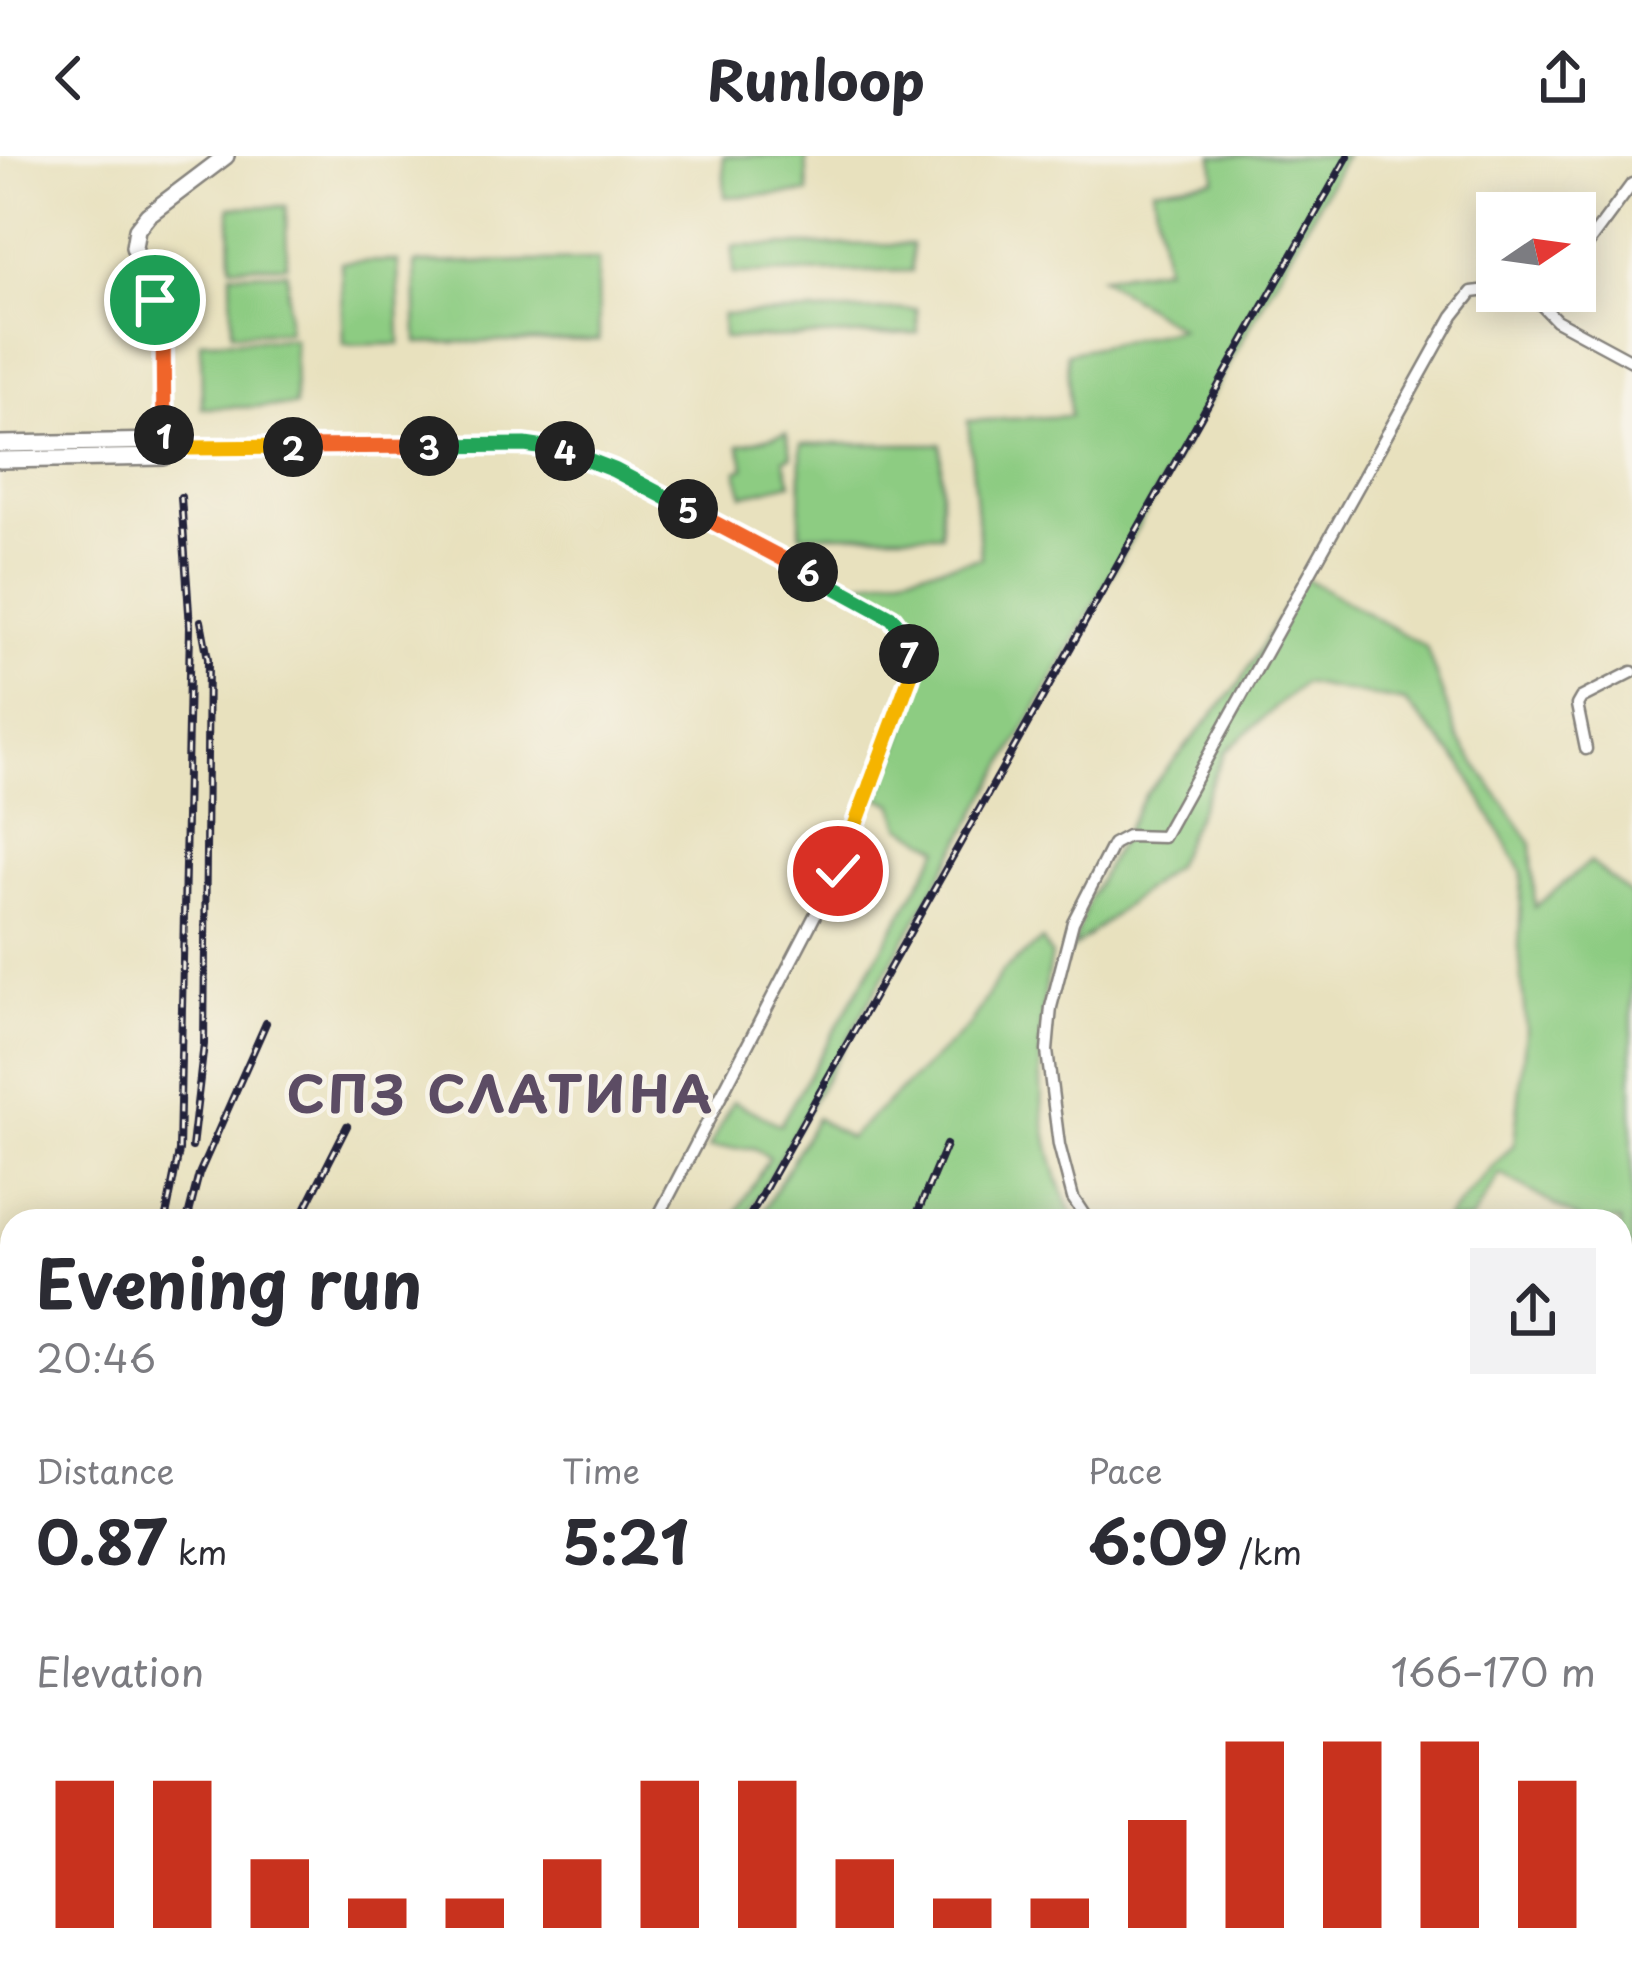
<!DOCTYPE html>
<meta charset="utf-8">
<style>
:root{--surface:#fff;--page:#f2f2f3;--text:#2b2b33;--muted:#7c7c81;--accent:#c8321e}
body{margin:0;font-family:"Playpen Sans",sans-serif;background:var(--page);color:var(--text);height:100vh;display:flex;flex-direction:column;font-size:45px;white-space:nowrap}
*{box-sizing:border-box;margin:0}
p{font-size:39px;color:var(--muted)}
.icon{flex:none;width:66px;height:66px;fill:none;stroke:currentColor;stroke-width:2;stroke-linecap:round;stroke-linejoin:round}
.map{position:relative;flex:1;overflow:hidden}
.side{position:absolute;left:0px;top:1053px;width:1632px;height:771px;display:flex;flex-direction:column;background:var(--surface);border-radius:36px 36px 0 0;box-shadow:0 6px 30px #0003}
.side>*{flex:none}
.needle{width:78px;rotate:77deg}
.tools{position:absolute;left:1476px;top:36px;display:grid;gap:24px}
.tools a{display:grid;place-items:center;width:120px;height:120px;border-radius:0px;background:var(--surface);box-shadow:0 6px 30px #0003;font-size:60px}
.pin{position:absolute;display:grid;place-items:center;width:102px;height:102px;color:#fff;margin:-51px;border:6px solid #fff;border-radius:50%;box-shadow:0 3px 12px #0007}
.km{position:absolute;width:60px;height:60px;margin:-30px;border-radius:50%;background:#222;color:#fff;font-size:33px;line-height:60px;text-align:center}
.round{display:grid;place-items:center;flex:none;width:126px;height:126px;border-radius:0px;background:var(--page)}
.overview{display:flex;align-items:center;justify-content:space-between;height:204px;padding:0 36px}
h1{font-size:66px;font-weight:700;line-height:90px}
.figures{display:grid;grid-template-columns:repeat(3,1fr);gap:18px;height:204px;padding:12px 36px}
.figures div{display:grid;align-content:center}
.figures b{font-size:60px;font-weight:700}
.figures small{font-size:33px;font-weight:400}
.figures p{font-size:33px}
.chart{height:336px;padding:24px 36px}
.chart p{display:flex;justify-content:space-between}
.chart svg{width:100%;height:216px;margin-top:12px;stroke:var(--accent);stroke-width:6}
header{display:flex;justify-content:space-between;align-items:center;height:156px;padding:0 36px;background:var(--surface);font-size:54px;font-weight:700}
.map>svg:first-child{display:block}
.green{fill:#8dcc82;stroke:#58775e;stroke-width:3}
.lines{fill:none;stroke-linecap:round;stroke-linejoin:round}
.street-casing{stroke:#85827c;stroke-width:15}
.secondary-casing{stroke:#85827c;stroke-width:20}
.primary-casing{stroke:#85827c;stroke-width:21}
.street{stroke:#fff;stroke-width:10}
.secondary{stroke:#fff;stroke-width:15}
.primary{stroke:#fff;stroke-width:16}
.rail-casing{stroke:#22223b;stroke-width:8}
.rail{stroke:#f7f3e8;stroke-width:3;stroke-dasharray:9;stroke-linecap:butt}
.split-1-casing{stroke:#fff;stroke-width:24}
.split-2-casing{stroke:#fff;stroke-width:24}
.split-3-casing{stroke:#fff;stroke-width:24}
.split-4-casing{stroke:#fff;stroke-width:24}
.split-5-casing{stroke:#fff;stroke-width:24}
.split-6-casing{stroke:#fff;stroke-width:24}
.split-7-casing{stroke:#fff;stroke-width:24}
.split-8-casing{stroke:#fff;stroke-width:24}
.split-9-casing{stroke:#fff;stroke-width:24}
.split-1{stroke:#f0652b;stroke-width:15}
.split-2{stroke:#f5b400;stroke-width:15}
.split-3{stroke:#f0652b;stroke-width:15}
.split-4{stroke:#22a559;stroke-width:15}
.split-5{stroke:#22a559;stroke-width:15}
.split-6{stroke:#f0652b;stroke-width:15}
.split-7{stroke:#22a559;stroke-width:15}
.split-8{stroke:#f5b400;stroke-width:15}
.split-9{stroke:#f5b400;stroke-width:15}
.labels{text-anchor:middle;dominant-baseline:central;stroke-width:9;stroke-linejoin:round;paint-order:stroke}
.district-label{font-size:51px;font-weight:bold;letter-spacing:3px;fill:#5c4c64;stroke:#f7f3e8}
</style>
<header><svg class="icon" aria-label="back" viewBox="0 0 24 24"><path d="M15 5l-7 7 7 7"/></svg>Runloop<svg class="icon" aria-label="share" viewBox="0 0 24 24"><path d="M12 15V3M7 8l5-5 5 5M5 13v7h14v-7"/></svg></header>
<div class="map">
<svg width="1632" height="1823" viewBox="0 0 1632 1823">
<rect width="100%" height="100%" fill="#f7f3e8"/>
<filter id="ink" filterUnits="userSpaceOnUse"><feTurbulence type="fractalNoise" baseFrequency=".00833" numOctaves="2"/><feDisplacementMap in="SourceGraphic" scale="24" xChannelSelector="R" yChannelSelector="G"/><feConvolveMatrix kernelMatrix="1 2 1 2 8 2 1 2 1" color-interpolation-filters="sRGB"/></filter>
<filter id="wash" filterUnits="userSpaceOnUse"><feTurbulence type="fractalNoise" baseFrequency=".004" numOctaves="4" result="noise"/><feDisplacementMap in="SourceGraphic" scale="48" xChannelSelector="R" yChannelSelector="G"/><feGaussianBlur stdDeviation="2.7" result="paint"/><feColorMatrix in="noise" values="0 0 0 0 0 0 0 0 0 0 0 0 0 0 0 0 0 1.4 0 .05"/><feComposite in="paint" operator="in"/></filter>
<g filter="url(#wash)">
<rect width="100%" height="100%" fill="#e8e1be"/>
<g class="green">
<path d="M723,0H806L808,37L725,41Z"/>
<path d="M1213,0H1345L1023,576L744,1065H731L769,1002L754,992H709L733,945L780,969L940,692L901,670L894,648L879,642C896,589 941,509 901,458C889,443 870,436 853,428L981,402L968,265L1070,260L1067,197L1180,173L1100,121L1165,111L1153,32L1215,23Z"/>
<path d="M286,50L287,109L231,110L230,51Z"/>
<path d="M912,88V115L733,118V90Z"/>
<path d="M598,104L599,184L417,187L415,107Z"/>
<path d="M398,105L400,188L344,189L341,106Z"/>
<path d="M287,116L288,176L232,177L231,117Z"/>
<path d="M917,153L918,177L723,183L722,159Z"/>
<path d="M294,183L295,250L202,252L201,185Z"/>
<path d="M786,277L792,300L784,303L791,327L743,339L737,315L745,312L739,289Z"/>
<path d="M801,288H941V378H800Z"/>
<path d="M1303,421L1426,491L1458,582L1531,686L1535,751L1590,706L1632,740V1094L1620,1087V1065H1582L1500,1018L1471,1065H1444L1514,988L1526,875L1519,791L1522,716L1463,610L1405,546L1303,527L1225,596L1174,710L1072,793L1090,741L1144,640L1240,527Z"/>
<path d="M1042,784L1051,799C1035,885 1033,985 1076,1065H758L816,962L849,982L970,869L1002,816Z"/>
<path d="M0,1306L12,1308V1775L0,1771Z"/>
<path d="M1620,1349L1632,1350V1823H1335L1334,1812H1620Z"/>
<path d="M345,1812H783L784,1823H338Z"/>
<path d="M957,1812H1279L1280,1823H949Z"/>
</g>
</g>
<g filter="url(#ink)">
<g class="lines">
<g class="street-casing">
<g id="street">
<path d="M1575,105L1632,28"/>
<path d="M1512,135L1531,138L1547,135"/>
<path d="M1531,138L1556,164L1632,205"/>
<path d="M164,285L190,292L525,289L578,298L614,314L853,438C890,459 911,476 910,522L838,715L656,1065"/>
<path d="M1586,593L1577,549L1581,542L1632,516"/>
<path d="M1088,1065L1073,1042L1059,989L1047,895L1051,851L1073,766L1113,688L1128,680L1163,681L1453,160L1472,136L1497,133"/>
</g>
</g>
<g class="secondary-casing">
<g id="secondary">
<path d="M0,288L164,285"/>
<path d="M0,304L164,301L163,173L134,91L137,73L148,59L226,0"/>
<path d="M1620,1344L1632,1345"/>
<path d="M0,1784L12,1787"/>
<path d="M85,1812L117,1823"/>
<path d="M942,1823L950,1812"/>
</g>
</g>
<g class="primary-casing">
<path id="primary" d="M0,1821L8,1823"/>
</g>
<use href="#street" class="street"/>
<use href="#secondary" class="secondary"/>
<use href="#primary" class="primary"/>
<g class="rail-casing">
<g id="rail">
<path d="M192,991L204,888L208,503L201,465"/>
<path d="M165,1065L179,995L190,471L181,341"/>
<path d="M187,1065L199,1018L266,867"/>
<path d="M299,1065L347,970"/>
<path d="M747,1065L1348,0"/>
<path d="M914,1065L946,989"/>
<path d="M237,1812L264,1823"/>
<path d="M329,1823L335,1812"/>
<path d="M438,1823L465,1812"/>
</g>
</g>
<use href="#rail" class="rail"/>
</g>
</g>
<g class="lines" filter="url(#ink)">
<g class="split-1-casing">
<path id="split-1" d="M155,144L163,173L164,279"/>
</g>
<g class="split-2-casing">
<path id="split-2" d="M164,279V285L190,292L293,291"/>
</g>
<g class="split-3-casing">
<path id="split-3" d="M293,291L429,290"/>
</g>
<g class="split-4-casing">
<path id="split-4" d="M429,290L525,289L565,295"/>
</g>
<g class="split-5-casing">
<path id="split-5" d="M565,295L614,314L688,353"/>
</g>
<g class="split-6-casing">
<path id="split-6" d="M688,353L808,416"/>
</g>
<g class="split-7-casing">
<path id="split-7" d="M808,416L892,462L901,474L909,498"/>
</g>
<g class="split-8-casing">
<path id="split-8" d="M871,627L910,521L909,498"/>
</g>
<g class="split-9-casing">
<path id="split-9" d="M838,715L871,627"/>
</g>
<use href="#split-1" class="split-1"/>
<use href="#split-2" class="split-2"/>
<use href="#split-3" class="split-3"/>
<use href="#split-4" class="split-4"/>
<use href="#split-5" class="split-5"/>
<use href="#split-6" class="split-6"/>
<use href="#split-7" class="split-7"/>
<use href="#split-8" class="split-8"/>
<use href="#split-9" class="split-9"/>
</g>
<g class="labels">
<g class="district-label">
<text x="501" y="935">СПЗ СЛАТИНА</text>
</g>
</g>
</svg>
<div class="tools">
<a><svg class="needle" viewBox="-14 -14 28 28"><path d="M0-13l5 13h-10z" fill="#e53935"/><path d="M0 13l5-13h-10z" fill="#7c7c81"/></svg></a>
</div>
<div class="pin" style="left:155px;top:144px;background:#1e9e55"><svg class="icon" aria-label="arrive" viewBox="0 0 24 24"><path d="M6 21V4h12l-3 4 3 4H6"/></svg></div>
<div class="pin" style="left:838px;top:715px;background:#d93025"><svg class="icon" aria-label="check" viewBox="0 0 24 24"><path d="M5 12l5 5 9-10"/></svg></div>
<b class="km" style="left:164px;top:279px">1</b>
<b class="km" style="left:293px;top:291px">2</b>
<b class="km" style="left:429px;top:290px">3</b>
<b class="km" style="left:565px;top:295px">4</b>
<b class="km" style="left:688px;top:353px">5</b>
<b class="km" style="left:808px;top:416px">6</b>
<b class="km" style="left:909px;top:498px">7</b>
<section class="side">
<div class="overview"><div><h1>Evening run</h1><p>20:46</p></div><a class="round"><svg class="icon" aria-label="share" viewBox="0 0 24 24"><path d="M12 15V3M7 8l5-5 5 5M5 13v7h14v-7"/></svg></a></div>
<div class="figures">
<div><p>Distance</p><b>0.87<small> km</small></b></div>
<div><p>Time</p><b>5:21</b></div>
<div><p>Pace</p><b>6:09<small> /km</small></b></div>
</div>
<div class="chart"><p><span>Elevation</span>166–170 m</p>
<svg viewBox="0 0 160 44" preserveAspectRatio="none"><path d="M5 44V14M15 44V14M25 44V30M35 44V38M45 44V38M55 44V30M65 44V14M75 44V14M85 44V30M95 44V38M105 44V38M115 44V22M125 44V6M135 44V6M145 44V6M155 44V14"/></svg>
</div>
</section>
</div>
